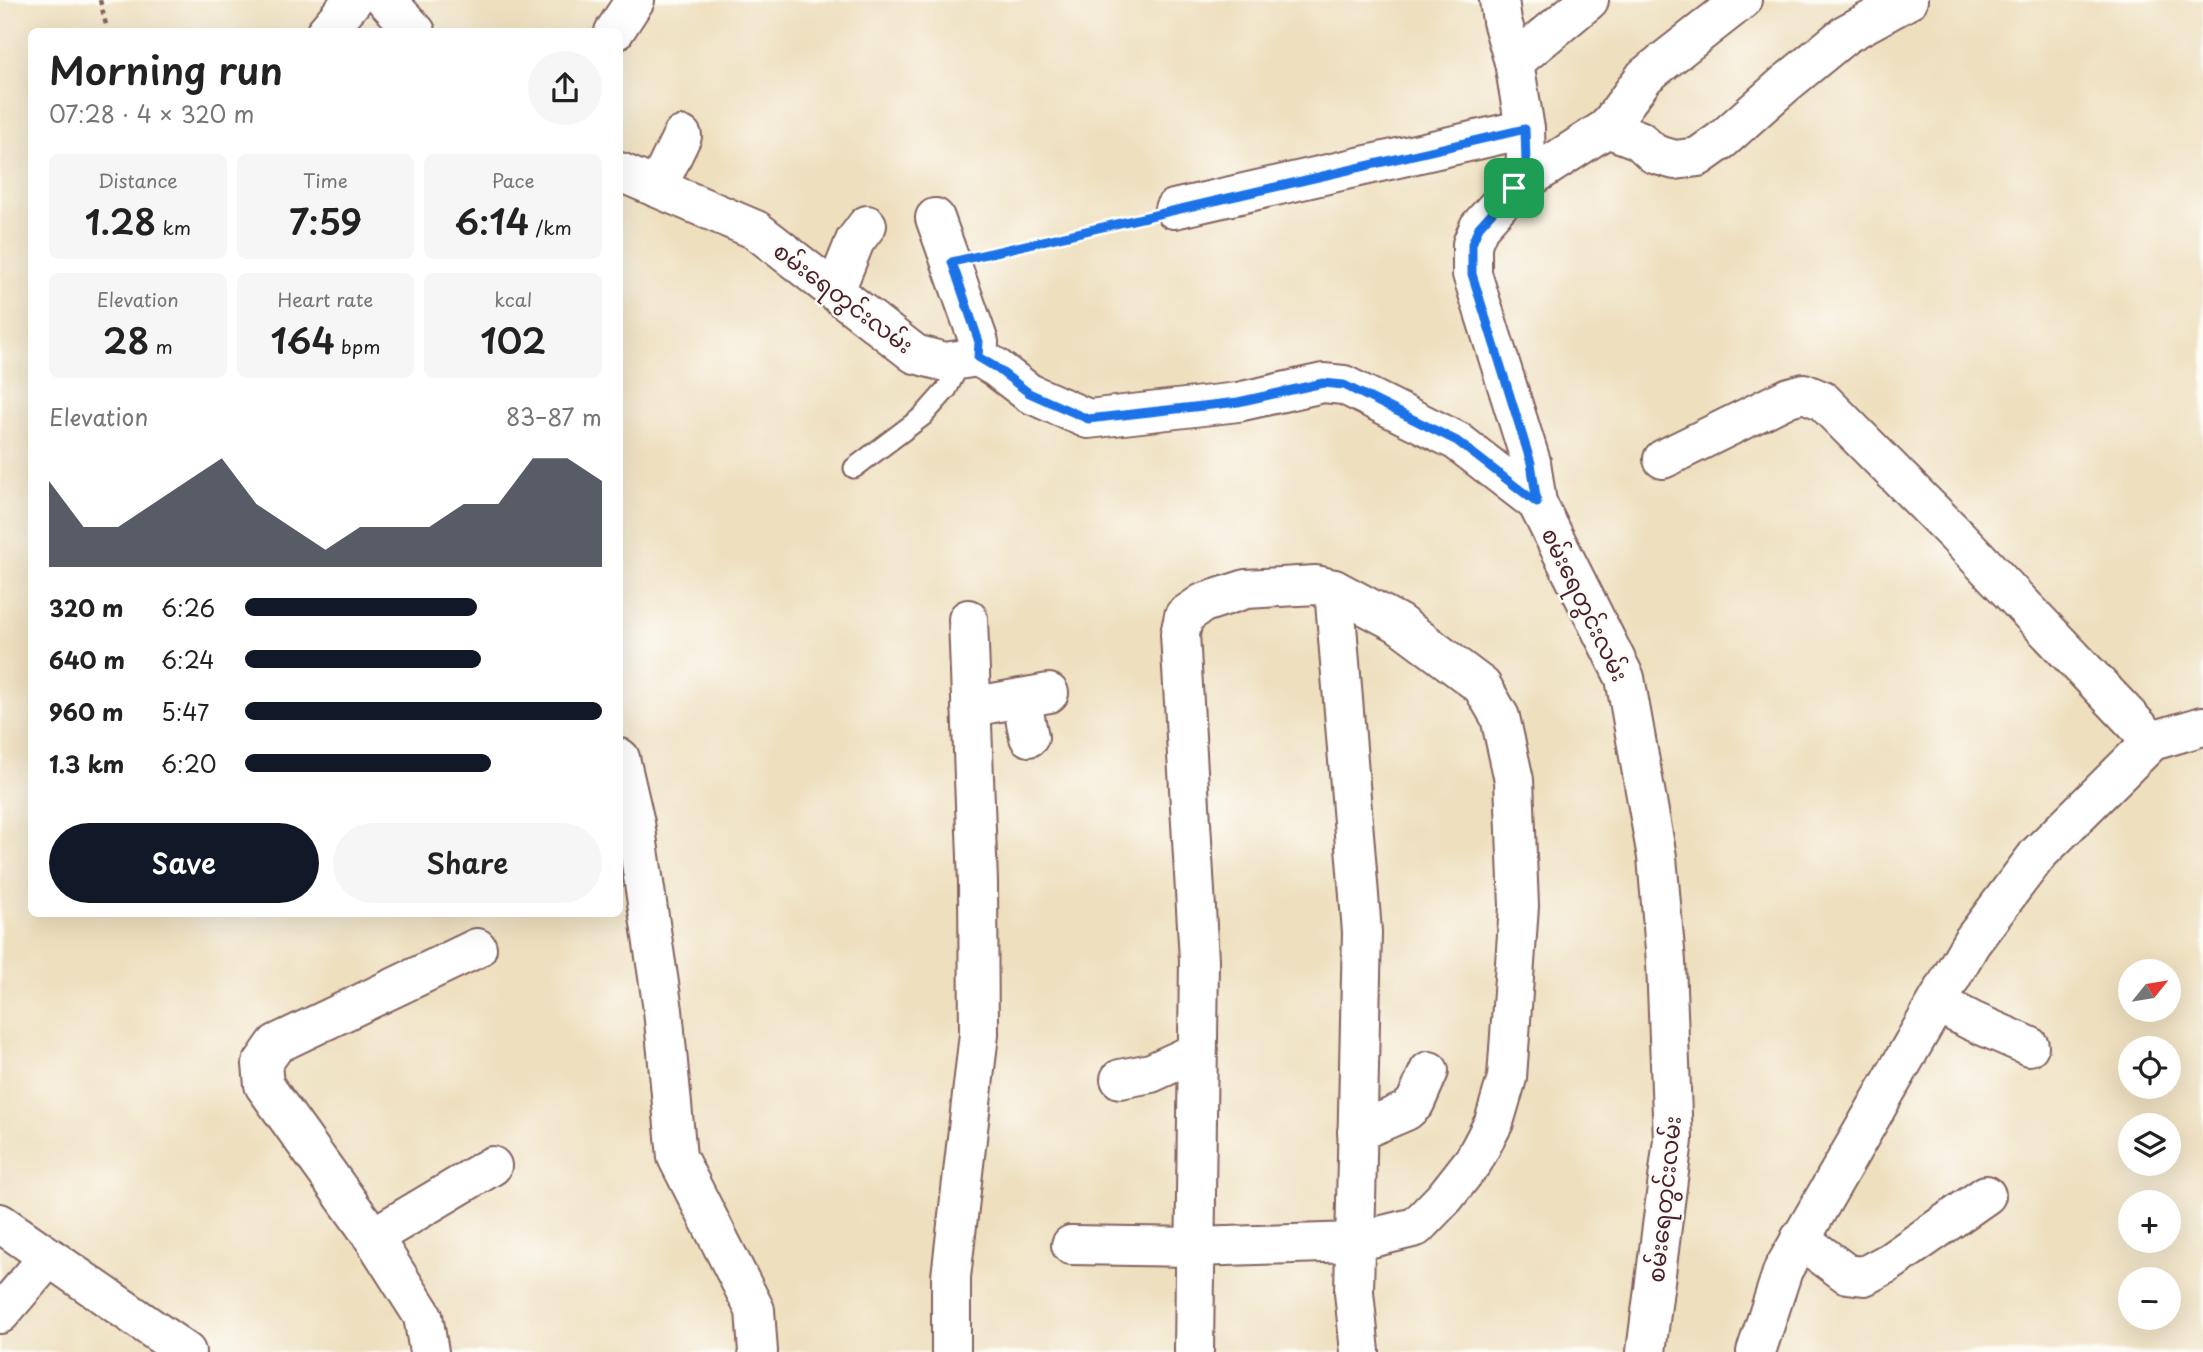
<!DOCTYPE html>
<meta charset="utf-8">
<style>
:root{--surface:#fff;--page:#f6f6f6;--text:#222;--muted:#767676;--accent:#111827}
body{margin:0;font-family:"Playpen Sans","Noto Sans Myanmar",sans-serif;background:var(--page);color:var(--text);height:100vh;display:flex;flex-direction:column;font-size:26px;white-space:nowrap}
*{box-sizing:border-box;margin:0}
p{font-size:23px;color:var(--muted)}
.icon{flex:none;width:38px;height:38px;fill:none;stroke:currentColor;stroke-width:2;stroke-linecap:round;stroke-linejoin:round}
.map{position:relative;flex:1;overflow:hidden}
.sheet{position:absolute;left:28px;top:28px;width:595px;height:889px;display:flex;flex-direction:column;background:var(--surface);border-radius:10px;box-shadow:0 7px 28px #0002}
.sheet>*{flex:none}
.needle{width:46px;rotate:60deg}
.buttons{position:absolute;left:2118px;top:959px;display:grid;gap:14px}
.buttons a{display:grid;place-items:center;width:63px;height:63px;border-radius:50%;background:var(--surface);box-shadow:0 7px 28px #0002;font-size:35px}
.pin{position:absolute;display:grid;place-items:center;width:60px;height:60px;color:#fff;margin:-30px;border-radius:14px;box-shadow:0 4px 10px #0006}
.round{display:grid;place-items:center;flex:none;width:74px;height:74px;border-radius:37px;background:var(--page)}
.summary{display:flex;align-items:center;justify-content:space-between;height:119px;padding:0 21px}
h1{font-size:38px;font-weight:600;line-height:52px}
.stats{display:grid;grid-template-columns:repeat(3,1fr);gap:10px;height:119px;padding:7px 21px}
.stats div{display:grid;align-content:center;border-radius:10px;background:var(--page);text-align:center}
.stats b{font-size:35px;font-weight:600}
.stats small{font-size:19px;font-weight:400}
.stats p{font-size:19px}
.chart{height:196px;padding:14px 21px}
.chart p{display:flex;justify-content:space-between}
.chart svg{width:100%;height:126px;margin-top:7px;fill:var(--accent);opacity:.7}
.button{display:flex;gap:14px;margin-top:auto;padding:14px 21px}
.button a{flex:1;height:80px;border-radius:42px;background:var(--accent);color:#fff;font-size:28px;font-weight:600;line-height:80px;text-align:center}
.button a+a{background:var(--page);color:var(--text)}
ul{padding:0 21px;list-style:none;font-size:23px}
li{display:grid;grid-template-columns:112px 84px 1fr;align-items:center;height:52px}
li i{height:18px;border-radius:9px;background:var(--accent)}
.map>svg:first-child{display:block}
.lines{fill:none;stroke-linecap:round;stroke-linejoin:round}
.lane-casing{stroke:#83625e;stroke-width:23}
.street-casing{stroke:#83625e;stroke-width:42}
.path{stroke:#83625e;stroke-width:4.5;stroke-dasharray:5 5;stroke-linecap:butt}
.lane{stroke:#fff;stroke-width:19}
.street{stroke:#fff;stroke-width:38}
.route-casing{stroke:#fff;stroke-width:14}
.route{stroke:#1a73e8;stroke-width:9}
.labels{text-anchor:middle;dominant-baseline:central;stroke-width:5;stroke-linejoin:round;paint-order:stroke}
.street-label{font-size:23px;fill:#4a1f2b;stroke:#fdfcf7}
</style>
<div class="map">
<svg width="2203" height="1352" viewBox="0 0 2203 1352">
<rect width="100%" height="100%" fill="#fdfcf7"/>
<filter id="ink" filterUnits="userSpaceOnUse"><feTurbulence type="fractalNoise" baseFrequency=".0143" numOctaves="2"/><feDisplacementMap in="SourceGraphic" scale="14" xChannelSelector="R" yChannelSelector="G"/><feConvolveMatrix kernelMatrix="1 2 1 2 8 2 1 2 1" color-interpolation-filters="sRGB"/></filter>
<filter id="wash" filterUnits="userSpaceOnUse"><feTurbulence type="fractalNoise" baseFrequency=".00686" numOctaves="4" result="noise"/><feDisplacementMap in="SourceGraphic" scale="28" xChannelSelector="R" yChannelSelector="G"/><feGaussianBlur stdDeviation="1.57" result="paint"/><feColorMatrix in="noise" values="0 0 0 0 0 0 0 0 0 0 0 0 0 0 0 0 0 1.4 0 .05"/><feComposite in="paint" operator="in"/></filter>
<g filter="url(#wash)">
<rect width="100%" height="100%" fill="#eedfbe"/>
</g>
<g filter="url(#ink)">
<g class="lines">
<g class="lane-casing">
<path id="lane" d="M854,468L923,416L947,389L962,359"/>
</g>
<g class="street-casing">
<g id="street">
<path d="M386,0L416,32"/>
<path d="M1499,0L1502,21L1514,62L1525,129L1526,161L1514,188L1479,227L1472,244V274L1531,462L1537,503"/>
<path d="M326,32L353,0"/>
<path d="M614,32L635,0"/>
<path d="M1514,62L1589,0"/>
<path d="M1607,128L1645,76L1742,0"/>
<path d="M620,172L756,230L915,354L945,362L978,357L995,367L1029,393L1088,419L1238,402L1323,383L1344,385L1457,441L1537,503L1625,678L1657,857L1666,962L1673,1140L1646,1352"/>
<path d="M657,188L682,136"/>
<path d="M1514,188L1607,128L1639,140L1654,154L1675,160L1698,157L1722,140L1785,84L1846,34L1908,0"/>
<path d="M1174,209L1525,129"/>
<path d="M935,218L979,342L978,357"/>
<path d="M835,291L855,241L867,225"/>
<path d="M1663,459L1789,397L1804,393L1823,401L1957,536L2152,741"/>
<path d="M1334,589L1362,932L1354,1292L1360,1352"/>
<path d="M1021,698L1029,737"/>
<path d="M971,707L1049,693"/>
<path d="M620,758L635,823L663,1010L677,1157L755,1310L758,1352"/>
<path d="M1937,1003L1972,1021L2029,1046"/>
<path d="M1120,1079L1151,1073L1197,1052"/>
<path d="M1357,1132L1406,1111L1415,1103L1429,1071"/>
<path d="M0,1223L186,1352"/>
<path d="M373,1237L492,1166"/>
<path d="M1800,1239L1847,1274L1864,1276L1890,1262L1986,1195"/>
<path d="M1071,1245L1195,1247L1355,1242L1416,1227L1445,1197L1474,1160L1494,1122L1507,1078L1519,906L1514,780L1500,717L1482,686L1398,623L1334,589L1316,585L1246,589L1203,603L1184,616L1180,634L1199,960L1194,1352"/>
<path d="M0,1314L49,1257"/>
<path d="M429,1352L423,1316L373,1237L264,1085L262,1064L276,1044L477,948"/>
<path d="M951,1352V1277L979,1034L978,883L968,619"/>
<path d="M1756,1352L1783,1270L1971,943L2038,854L2152,741L2203,726"/>
</g>
</g>
<g class="path">
<path d="M100,0L107,29"/>
<path d="M984,254L1139,217"/>
</g>
<use href="#lane" class="lane"/>
<use href="#street" class="street"/>
</g>
</g>
<g class="lines" filter="url(#ink)">
<g class="route-casing">
<path id="route" d="M1525,129L1526,162L1514,188L1479,227L1472,244V274L1531,463L1537,503L1457,441L1344,385L1323,383L1238,402L1088,419L1029,393L995,367L978,357L979,342L952,262Z"/>
</g>
<use href="#route" class="route"/>
</g>
<g class="labels">
<g class="street-label">
<text transform="translate(844 297) rotate(37)">စမ်းရေတွင်းလမ်း</text>
<text transform="translate(1586 604) rotate(64)">စမ်းရေတွင်းလမ်း</text>
<text transform="translate(1663 1199) rotate(-84)">စမ်းရေတွင်းလမ်း</text>
</g>
</g>
</svg>
<div class="buttons">
<a><svg class="needle" viewBox="-14 -14 28 28"><path d="M0-13l5 13h-10z" fill="#e53935"/><path d="M0 13l5-13h-10z" fill="#767676"/></svg></a>
<a><svg class="icon" aria-label="locate" viewBox="0 0 24 24"><circle cx="12" cy="12" r="6"/><path d="M12 2v4M12 18v4M2 12h4M18 12h4"/></svg></a>
<a><svg class="icon" aria-label="layers" viewBox="0 0 24 24"><path d="M12 4l9 5-9 5-9-5zM3 14l9 5 9-5"/></svg></a>
<a>+</a>
<a>−</a>
</div>
<div class="pin" style="left:1514px;top:188px;background:#1e9e55"><svg class="icon" aria-label="arrive" viewBox="0 0 24 24"><path d="M6 21V4h12l-3 4 3 4H6"/></svg></div>
<section class="sheet">
<div class="summary"><div><h1>Morning run</h1><p>07:28 · 4 × 320 m</p></div><a class="round"><svg class="icon" aria-label="share" viewBox="0 0 24 24"><path d="M12 15V3M7 8l5-5 5 5M5 13v7h14v-7"/></svg></a></div>
<div class="stats">
<div><p>Distance</p><b>1.28<small> km</small></b></div>
<div><p>Time</p><b>7:59</b></div>
<div><p>Pace</p><b>6:14<small> /km</small></b></div>
</div>
<div class="stats">
<div><p>Elevation</p><b>28<small> m</small></b></div>
<div><p>Heart rate</p><b>164<small> bpm</small></b></div>
<div><p>kcal</p><b>102</b></div>
</div>
<div class="chart"><p><span>Elevation</span>83–87 m</p>
<svg viewBox="0 0 160 44" preserveAspectRatio="none"><path d="M0 44V14L10 30L20 30L30 22L40 14L50 6L60 22L70 30L80 38L90 30L100 30L110 30L120 22L130 22L140 6L150 6L160 14V44z"/></svg>
</div>
<ul>
<li><b>320 m</b>6:26<i style="width:65%"></i></li>
<li><b>640 m</b>6:24<i style="width:66%"></i></li>
<li><b>960 m</b>5:47<i style="width:100%"></i></li>
<li><b>1.3 km</b>6:20<i style="width:69%"></i></li>
</ul>
<div class="button"><a>Save</a><a>Share</a></div>
</section>
</div>
